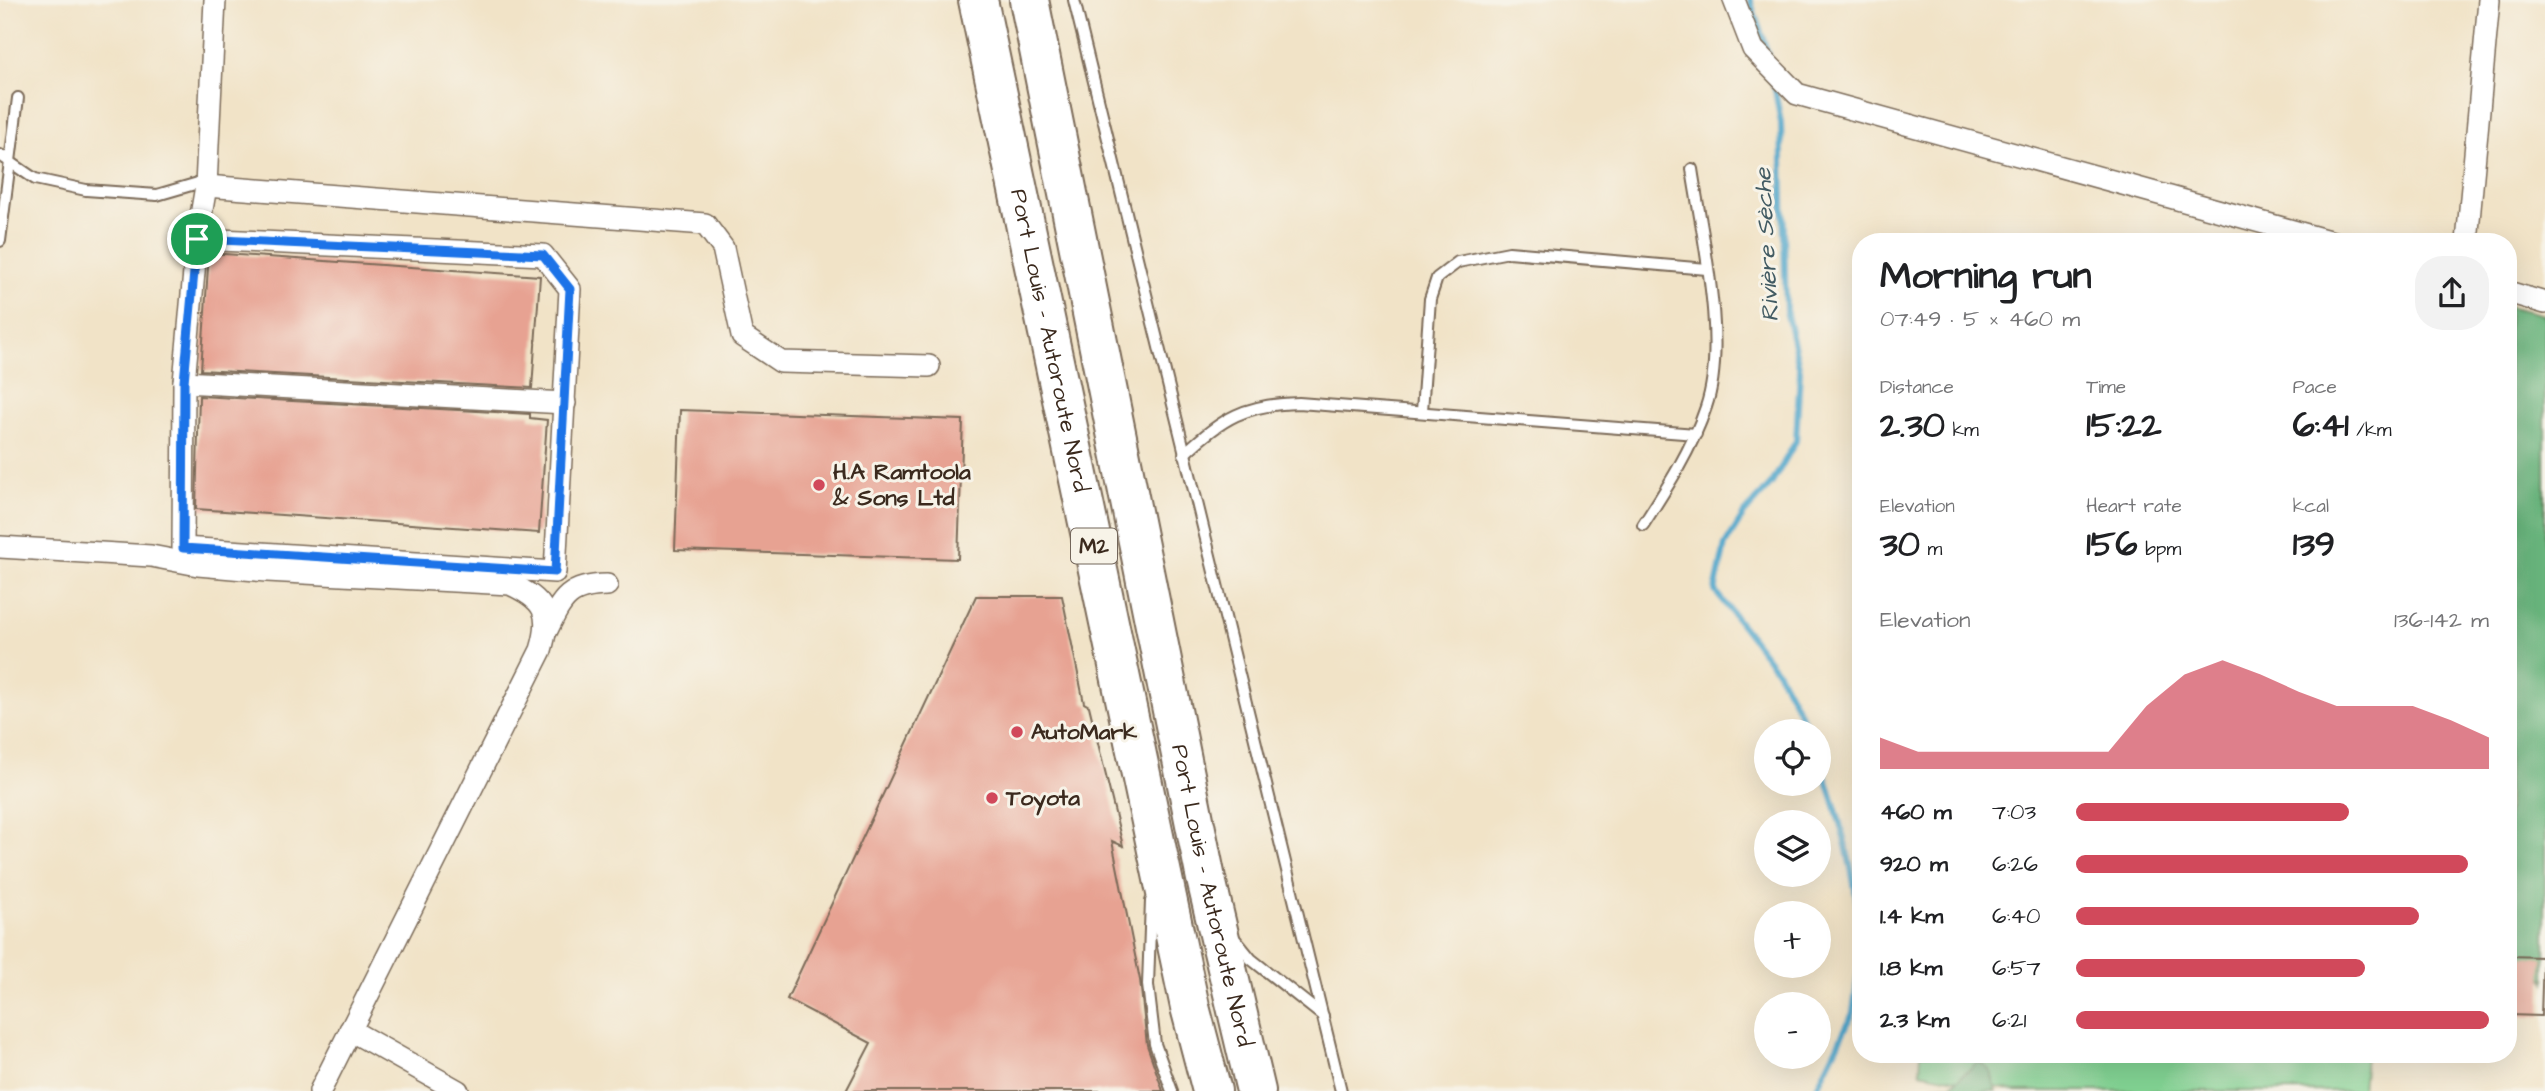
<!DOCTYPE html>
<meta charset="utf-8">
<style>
:root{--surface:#fff;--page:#f2f2f2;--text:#202124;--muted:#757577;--accent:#d1495b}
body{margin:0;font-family:"Architects Daughter",sans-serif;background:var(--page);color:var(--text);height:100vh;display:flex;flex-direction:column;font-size:26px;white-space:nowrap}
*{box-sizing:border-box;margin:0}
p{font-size:23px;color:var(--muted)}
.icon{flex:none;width:38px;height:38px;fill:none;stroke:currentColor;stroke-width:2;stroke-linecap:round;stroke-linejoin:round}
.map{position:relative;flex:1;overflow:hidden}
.panel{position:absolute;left:1852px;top:233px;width:665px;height:830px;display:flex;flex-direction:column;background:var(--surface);border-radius:28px;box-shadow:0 7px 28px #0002}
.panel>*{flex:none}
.buttons{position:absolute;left:1754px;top:719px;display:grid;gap:14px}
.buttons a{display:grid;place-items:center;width:77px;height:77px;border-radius:50%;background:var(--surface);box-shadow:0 7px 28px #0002;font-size:35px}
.pin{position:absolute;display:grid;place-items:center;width:60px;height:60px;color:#fff;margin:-30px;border:4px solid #fff;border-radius:50%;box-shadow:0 2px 7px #0007}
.round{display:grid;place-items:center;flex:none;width:74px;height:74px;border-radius:28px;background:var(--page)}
.head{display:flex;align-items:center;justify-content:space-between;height:119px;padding:0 28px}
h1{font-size:38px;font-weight:700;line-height:52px}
.stats{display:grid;grid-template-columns:repeat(3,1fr);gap:10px;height:119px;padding:7px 28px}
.stats div{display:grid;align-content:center}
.stats b{font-size:35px;font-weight:700}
.stats small{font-size:19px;font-weight:400}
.stats p{font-size:19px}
.chart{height:196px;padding:14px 28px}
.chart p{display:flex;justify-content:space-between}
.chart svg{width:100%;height:126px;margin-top:7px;fill:var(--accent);opacity:.7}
ul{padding:0 28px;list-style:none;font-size:23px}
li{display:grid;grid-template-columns:112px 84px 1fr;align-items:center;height:52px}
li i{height:18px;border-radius:9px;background:var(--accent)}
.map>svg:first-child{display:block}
.green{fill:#81d292;stroke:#5e7e58;stroke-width:2}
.forest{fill:#68b47c;stroke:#526f4d;stroke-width:2}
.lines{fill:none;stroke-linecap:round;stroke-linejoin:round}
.stream{stroke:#4da5ca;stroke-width:6}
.building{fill:#e7a292}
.lane-casing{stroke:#7b6b59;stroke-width:14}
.street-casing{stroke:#7b6b59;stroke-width:24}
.highway-casing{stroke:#7b6b59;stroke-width:42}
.lane{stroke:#fff;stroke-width:10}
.street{stroke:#fff;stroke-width:21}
.highway{stroke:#fff;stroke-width:38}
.route-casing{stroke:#fff;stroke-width:14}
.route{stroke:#1a73e8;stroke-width:9}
.poi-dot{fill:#d1495b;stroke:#f7f3e8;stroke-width:2.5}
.labels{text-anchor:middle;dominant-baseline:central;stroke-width:6;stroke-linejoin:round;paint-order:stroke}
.shield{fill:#f7f3e8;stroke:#73665b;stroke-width:2}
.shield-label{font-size:21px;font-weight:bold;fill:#3b2a1e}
.street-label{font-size:23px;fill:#3b2a1e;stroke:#f7f3e8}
.poi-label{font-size:23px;font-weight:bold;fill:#3b2a1e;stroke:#f7f3e8;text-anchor:start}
.water-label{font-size:24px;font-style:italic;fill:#425b63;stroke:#f7f3e8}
</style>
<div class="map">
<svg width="2545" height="1091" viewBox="0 0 2545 1091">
<rect width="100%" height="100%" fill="#f7f3e8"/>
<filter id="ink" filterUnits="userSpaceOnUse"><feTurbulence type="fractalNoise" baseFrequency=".0143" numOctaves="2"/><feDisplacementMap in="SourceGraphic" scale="14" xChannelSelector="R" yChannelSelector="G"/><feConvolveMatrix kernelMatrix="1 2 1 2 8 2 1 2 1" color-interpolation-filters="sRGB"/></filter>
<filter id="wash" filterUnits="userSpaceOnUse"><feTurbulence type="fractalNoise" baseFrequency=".00686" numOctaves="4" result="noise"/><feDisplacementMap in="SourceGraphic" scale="28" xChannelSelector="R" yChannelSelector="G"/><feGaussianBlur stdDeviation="1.57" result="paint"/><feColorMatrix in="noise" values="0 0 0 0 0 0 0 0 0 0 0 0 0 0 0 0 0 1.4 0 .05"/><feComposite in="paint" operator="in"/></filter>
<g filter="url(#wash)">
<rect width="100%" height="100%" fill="#f1e3c7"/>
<path class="green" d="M1921,1054H2365L2362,1091H2015L1920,1072Z"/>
<g class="forest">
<path d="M2508,306L2545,315V982L2538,970L2508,964Z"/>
<path d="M1979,1061L1991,1072L1996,1091H1927L1934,1085H1951Z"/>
</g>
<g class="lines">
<g class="stream">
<path d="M1750,0L1768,54"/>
<path d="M1773,79L1781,123L1786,310L1800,371L1796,441L1772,483L1744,514L1725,545L1715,591L1778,672L1810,732"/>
<path d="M1818,755C1838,810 1854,866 1860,925"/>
<path d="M1815,1091L1853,1013L1860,960"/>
</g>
</g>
<g id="blocks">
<g class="building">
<path d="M209,253L540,276L532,388L201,370Z"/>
<path d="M199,396L530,414V418L547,420L539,533L196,509Z"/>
<path d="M680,410L963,420L958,559L675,550Z"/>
<path d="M976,596H1062L1084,703L1089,706L1123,846L1112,841L1140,980L1147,1045L1163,1091H846L871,1043L787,999Z"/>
<path d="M2508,956L2543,957L2541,1016L2508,1015Z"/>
</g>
</g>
</g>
<g filter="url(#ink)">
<use href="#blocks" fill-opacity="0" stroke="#7b6b59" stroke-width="2"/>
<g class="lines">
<g class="lane-casing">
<g id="lane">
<path d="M1074,0L1341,1091"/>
<path d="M0,155L35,179L86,190L157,195L205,181"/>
<path d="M0,241L18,98"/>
<path d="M1422,411L1430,299L1437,278L1458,262L1509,252L1707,269"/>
<path d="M1184,454C1222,418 1246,404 1299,403L1696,434"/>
<path d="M1643,525C1667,488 1692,449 1706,407C1728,343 1702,236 1692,169"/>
<path d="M1151,901L1148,985L1155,1044L1172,1091"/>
<path d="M1234,938L1251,959L1323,1016"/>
</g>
</g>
<g class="street-casing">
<g id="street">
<path d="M1734,0L1753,49L1797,94L2333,242"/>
<path d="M206,186L705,224L723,248L742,336L781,362L929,366"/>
<path d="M197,239L543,255L570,289L555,572L183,548L184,382L197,239L206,186L215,0"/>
<path d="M2467,242L2489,0"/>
<path d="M2508,292L2545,303"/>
<path d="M184,382L565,403"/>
<path d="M0,547L151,556L198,565L267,571L510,584C545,600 552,613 541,650L320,1091"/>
<path d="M547,630C563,597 569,586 607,585"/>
<path d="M350,1030L458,1091"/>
</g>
</g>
<g class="highway-casing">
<g id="highway">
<path id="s1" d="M978,0L1190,1007L1212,1091"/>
<path id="s2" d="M1029,0L1206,879L1256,1091"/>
</g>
</g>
<use href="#lane" class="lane"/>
<use href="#street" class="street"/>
<use href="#highway" class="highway"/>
</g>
</g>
<g class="lines" filter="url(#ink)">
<g class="route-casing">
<path id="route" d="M197,239L543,255L570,289L555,572L183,548L184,382Z"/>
</g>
<use href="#route" class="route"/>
</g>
<g class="poi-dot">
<circle cx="819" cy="485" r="7"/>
<circle cx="1017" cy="732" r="7"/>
<circle cx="992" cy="798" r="7"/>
</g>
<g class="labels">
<rect class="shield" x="1071" y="528.5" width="46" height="35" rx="5"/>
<g class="shield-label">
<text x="1094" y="546">M2</text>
</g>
<g class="street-label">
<text stroke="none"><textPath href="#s1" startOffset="348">Port Louis – Autoroute Nord</textPath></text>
<text stroke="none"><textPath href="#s2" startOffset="914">Port Louis – Autoroute Nord</textPath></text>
</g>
<g class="poi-label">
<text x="833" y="472">H.A Ramtoola<tspan x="833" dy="26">&amp; Sons Ltd</tspan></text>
<text x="1031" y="732">AutoMark</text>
<text x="1006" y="798">Toyota</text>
</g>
<g class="water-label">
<text transform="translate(1767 245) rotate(-93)">Rivière Sèche</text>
</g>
</g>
</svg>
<div class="buttons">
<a><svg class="icon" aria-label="locate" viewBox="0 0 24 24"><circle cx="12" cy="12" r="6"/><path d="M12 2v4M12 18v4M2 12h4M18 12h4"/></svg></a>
<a><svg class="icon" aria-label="layers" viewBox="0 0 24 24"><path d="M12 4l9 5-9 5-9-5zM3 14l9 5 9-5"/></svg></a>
<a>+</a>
<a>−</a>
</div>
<div class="pin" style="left:197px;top:239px;background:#1e9e55"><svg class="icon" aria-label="arrive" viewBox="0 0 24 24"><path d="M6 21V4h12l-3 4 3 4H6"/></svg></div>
<section class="panel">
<div class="head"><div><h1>Morning run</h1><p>07:49 · 5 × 460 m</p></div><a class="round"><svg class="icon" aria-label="share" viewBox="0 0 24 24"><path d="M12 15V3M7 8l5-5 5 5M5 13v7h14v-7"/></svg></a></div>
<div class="stats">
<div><p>Distance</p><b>2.30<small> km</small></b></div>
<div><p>Time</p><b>15:22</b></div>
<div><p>Pace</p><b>6:41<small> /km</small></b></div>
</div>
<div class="stats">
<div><p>Elevation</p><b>30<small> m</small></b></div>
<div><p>Heart rate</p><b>156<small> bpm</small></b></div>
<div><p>kcal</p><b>139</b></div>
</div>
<div class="chart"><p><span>Elevation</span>136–142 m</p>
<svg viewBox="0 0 160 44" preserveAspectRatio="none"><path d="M0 44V33L10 38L20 38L30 38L40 38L50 38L60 38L70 22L80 11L90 6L100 11L110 17L120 22L130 22L140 22L150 27L160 33V44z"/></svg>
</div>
<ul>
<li><b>460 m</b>7:03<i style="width:66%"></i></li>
<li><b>920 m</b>6:26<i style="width:95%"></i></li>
<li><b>1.4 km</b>6:40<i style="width:83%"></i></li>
<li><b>1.8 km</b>6:57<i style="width:70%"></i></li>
<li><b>2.3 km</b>6:21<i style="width:100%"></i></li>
</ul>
</section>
</div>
